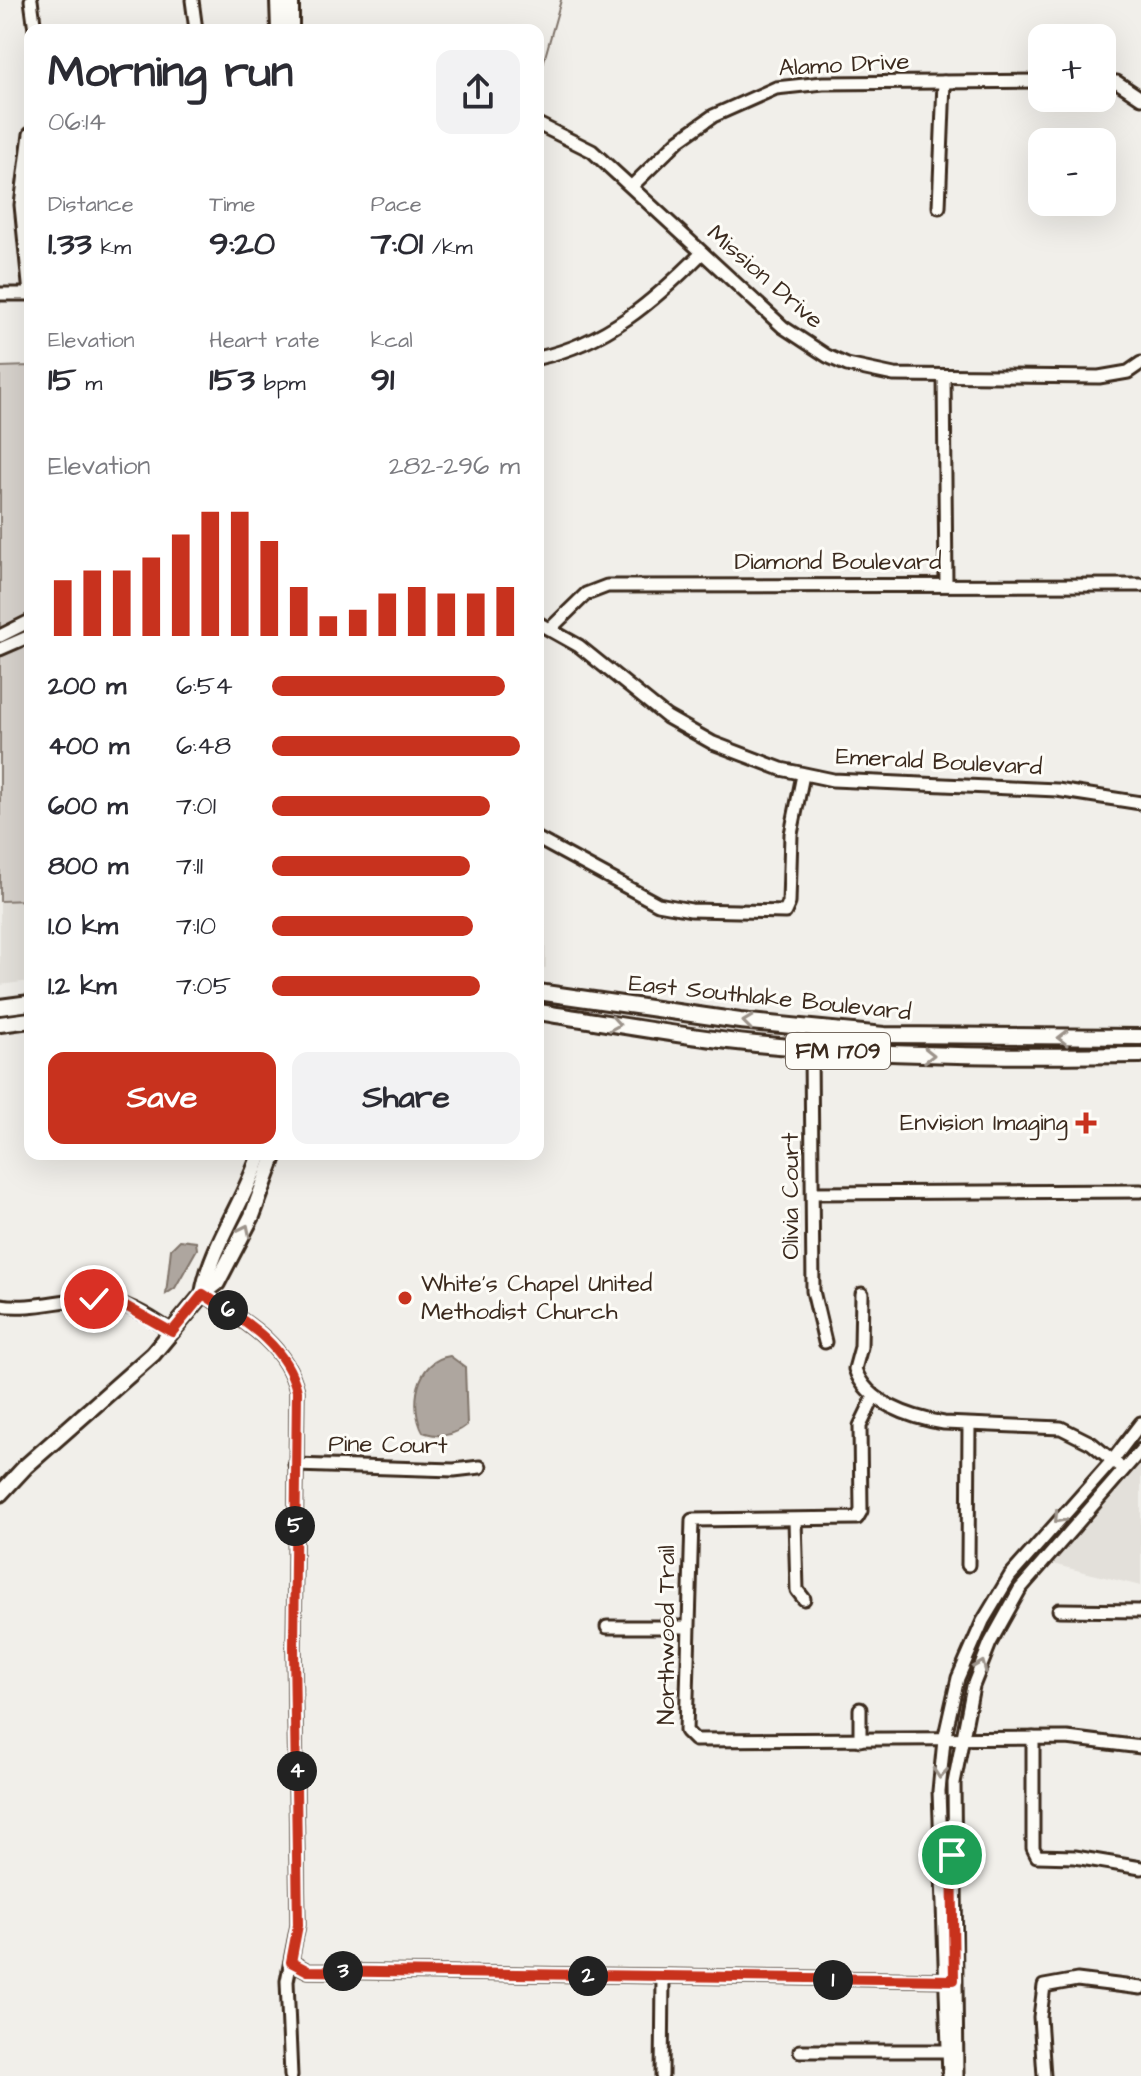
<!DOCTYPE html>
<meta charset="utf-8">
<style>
:root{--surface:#fff;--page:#f2f2f3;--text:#2b2b33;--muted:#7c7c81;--accent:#c8321e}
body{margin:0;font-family:"Architects Daughter",sans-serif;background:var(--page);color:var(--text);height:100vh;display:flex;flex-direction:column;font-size:30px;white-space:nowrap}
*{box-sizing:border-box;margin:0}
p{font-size:26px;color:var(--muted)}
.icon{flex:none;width:44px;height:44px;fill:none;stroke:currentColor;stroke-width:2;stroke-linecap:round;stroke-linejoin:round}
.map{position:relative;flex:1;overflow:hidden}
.details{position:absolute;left:24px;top:24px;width:520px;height:1136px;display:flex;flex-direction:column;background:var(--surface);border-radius:16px;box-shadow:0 8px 32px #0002}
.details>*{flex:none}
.buttons{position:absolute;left:1028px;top:24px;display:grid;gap:16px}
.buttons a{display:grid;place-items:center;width:88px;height:88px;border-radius:16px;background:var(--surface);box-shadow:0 8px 32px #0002;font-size:40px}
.pin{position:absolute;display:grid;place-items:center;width:68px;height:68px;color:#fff;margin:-34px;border:4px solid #fff;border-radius:50%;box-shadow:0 2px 8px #0007}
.km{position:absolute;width:40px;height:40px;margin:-20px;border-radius:50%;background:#222;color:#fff;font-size:22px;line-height:40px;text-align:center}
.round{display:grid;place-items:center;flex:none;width:84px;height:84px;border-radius:16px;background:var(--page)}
.summary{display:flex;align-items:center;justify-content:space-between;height:136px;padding:0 24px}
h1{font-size:44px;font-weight:700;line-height:60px}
.stats{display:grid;grid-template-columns:repeat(3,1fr);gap:12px;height:136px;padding:8px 24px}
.stats div{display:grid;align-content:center}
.stats b{font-size:34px;font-weight:700}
.stats small{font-size:22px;font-weight:400}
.stats p{font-size:22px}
.chart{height:224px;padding:16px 24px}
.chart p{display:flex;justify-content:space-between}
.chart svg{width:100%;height:144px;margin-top:8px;stroke:var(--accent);stroke-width:6}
.primary-button{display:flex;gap:16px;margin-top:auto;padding:16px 24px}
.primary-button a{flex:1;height:92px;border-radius:16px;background:var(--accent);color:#fff;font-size:32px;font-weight:700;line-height:92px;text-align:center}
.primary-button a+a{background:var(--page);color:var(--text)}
ul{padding:0 24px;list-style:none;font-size:26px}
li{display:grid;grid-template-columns:128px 96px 1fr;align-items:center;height:60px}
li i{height:20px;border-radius:10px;background:var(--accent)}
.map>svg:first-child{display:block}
.built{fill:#e3e0da}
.green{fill:#d7d2cc;stroke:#897e75;stroke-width:2}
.water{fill:#aea69f;stroke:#80746b;stroke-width:2}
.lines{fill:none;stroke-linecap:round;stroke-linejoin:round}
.stream{stroke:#80746b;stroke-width:2}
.minor-casing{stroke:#3b2a1e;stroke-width:17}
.major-casing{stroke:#3b2a1e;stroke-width:20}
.minor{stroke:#fdfcf7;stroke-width:11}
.major{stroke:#fdfcf7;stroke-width:14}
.oneway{stroke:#9c938a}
.route-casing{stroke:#fff;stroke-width:16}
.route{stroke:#c8321e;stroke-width:10}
.poi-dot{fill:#c8321e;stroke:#fdfcf7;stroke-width:3}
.labels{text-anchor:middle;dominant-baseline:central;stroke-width:6;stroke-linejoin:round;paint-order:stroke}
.shield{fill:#fdfcf7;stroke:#75695f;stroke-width:2}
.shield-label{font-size:22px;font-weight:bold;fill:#3b2a1e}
.street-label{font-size:24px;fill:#3b2a1e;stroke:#fdfcf7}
.poi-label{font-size:24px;fill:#3b2a1e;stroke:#fdfcf7;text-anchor:end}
</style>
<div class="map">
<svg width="1141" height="2076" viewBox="0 0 1141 2076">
<rect width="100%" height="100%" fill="#f1efea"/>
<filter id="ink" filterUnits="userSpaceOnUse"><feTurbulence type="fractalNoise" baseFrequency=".0125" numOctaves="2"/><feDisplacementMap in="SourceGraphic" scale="16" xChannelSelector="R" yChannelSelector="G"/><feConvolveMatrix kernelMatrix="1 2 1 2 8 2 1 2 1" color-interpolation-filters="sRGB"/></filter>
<g filter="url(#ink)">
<g class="built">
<path d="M30,900V981L0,985V901Z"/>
<path d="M538,911H545L546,968L538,967Z"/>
<path d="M1141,1463V1586L1052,1564Z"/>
</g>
<path class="green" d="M30,366V900L0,901V367Z"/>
<g class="water">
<path d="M180,1240L196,1242L197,1249L175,1288L166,1294L171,1249Z"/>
<path d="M450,1356L465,1367L467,1425C453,1436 440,1438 423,1432C409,1407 416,1360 450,1356Z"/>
</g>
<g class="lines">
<path class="stream" d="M538,82L561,0"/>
<g class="minor-casing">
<g id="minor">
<path d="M31,0L35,30"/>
<path d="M192,0L196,30"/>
<path d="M1102,81L1117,82L1141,98"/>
<path d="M538,124L592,151L783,327L827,356L847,365L894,375L1099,377L1128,372L1141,363"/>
<path d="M632,186L679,140L713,116L776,88L823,83L1042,81"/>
<path d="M939,207L944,82"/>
<path d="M0,294H30"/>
<path d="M30,294L21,205L30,134"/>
<path d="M538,358C607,343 654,301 702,253"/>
<path d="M944,376L946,584"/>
<path d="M538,623L579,646L667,717L713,743L781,769L833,780L1057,790L1141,803"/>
<path d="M550,629L586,594L607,586L1141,585"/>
<path d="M0,636L30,621"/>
<path d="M0,649L30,636"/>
<path d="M538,839L658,904L691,910L785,912L789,903L791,834L803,775"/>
<path d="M811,1049L813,1291L825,1342"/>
<path d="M813,1193L1141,1191"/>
<path d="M203,1294C241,1319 286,1343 297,1391L294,1648L298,1925L287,1981L291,2076"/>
<path d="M862,1294L861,1347L855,1369C866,1403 912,1418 944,1423L1061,1428L1091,1443L1118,1465"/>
<path d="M0,1305C32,1310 61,1299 93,1299C122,1299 149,1316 172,1332"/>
<path d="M874,1397L860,1426L861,1511L857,1518L692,1520L686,1731L695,1740L1067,1738L1141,1747"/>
<path d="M295,1465L454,1470L480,1467"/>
<path d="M795,1520L797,1590L804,1599"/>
<path d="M968,1565L969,1425"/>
<path d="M1059,1610L1141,1611"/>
<path d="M607,1627H688"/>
<path d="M1033,1738V1848L1037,1856L1075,1857L1141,1868"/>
<path d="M860,1740V1709"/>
<path d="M291,1962L308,1971L952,1980"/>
<path d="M800,2051H950"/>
<path d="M662,2076L663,1977"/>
<path d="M949,2076L939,1791L944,1740L958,1678L983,1621L1010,1576L1112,1461L1141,1423"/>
<path d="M957,2076L954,1783L973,1686L990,1643L1020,1589L1141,1450"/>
<path d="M1044,2076L1040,2017L1044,1986L1077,1980L1141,1988"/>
</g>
</g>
<g class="major-casing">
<g id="major">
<path d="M278,0L279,30"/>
<path d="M291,30V0"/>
<path d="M538,992L740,1021L884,1035L1141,1037"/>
<path d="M0,1007L30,1003"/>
<path d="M538,1012C610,1023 683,1037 756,1044C884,1056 1012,1057 1141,1055"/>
<path d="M0,1024L30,1020"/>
<path d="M203,1294C210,1248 245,1201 260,1154"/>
<path d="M0,1494L26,1466L153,1354L203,1294L217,1283L252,1216L275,1154"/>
</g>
</g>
<use href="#minor" class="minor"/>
<use href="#major" class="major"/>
</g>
<defs><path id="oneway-chevron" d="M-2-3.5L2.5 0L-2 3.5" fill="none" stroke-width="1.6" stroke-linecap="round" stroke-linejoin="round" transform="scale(2)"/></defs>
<g class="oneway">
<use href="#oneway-chevron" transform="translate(748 1022) rotate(-173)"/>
<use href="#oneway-chevron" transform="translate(615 1024) rotate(9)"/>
<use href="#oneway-chevron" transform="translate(1063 1038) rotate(180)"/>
<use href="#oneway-chevron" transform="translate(929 1055) rotate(1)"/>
<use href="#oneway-chevron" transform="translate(245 1230) rotate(-64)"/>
<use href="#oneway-chevron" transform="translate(1059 1518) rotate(133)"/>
<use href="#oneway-chevron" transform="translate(981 1666) rotate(-68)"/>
<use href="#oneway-chevron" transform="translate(940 1773) rotate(94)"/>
</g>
</g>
<g class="lines" filter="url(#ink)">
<g class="route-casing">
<path id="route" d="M94,1299L124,1305L172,1332L203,1294C241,1319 286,1343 297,1391L294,1648L298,1925L291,1962L308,1971L954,1980L952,1855"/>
</g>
<use href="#route" class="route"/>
</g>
<g class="poi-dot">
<path d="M1082 1111h8v8h8v8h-8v8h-8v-8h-8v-8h8z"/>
<circle cx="405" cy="1298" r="8"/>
</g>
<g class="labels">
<rect class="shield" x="786" y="1033" width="104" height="36" rx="6"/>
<g class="shield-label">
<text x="838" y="1051">FM 1709</text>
</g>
<g class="street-label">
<text transform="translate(844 65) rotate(-3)">Alamo Drive</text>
<text transform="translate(765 277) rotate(41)">Mission Drive</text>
<text x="838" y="562">Diamond Boulevard</text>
<text transform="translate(939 762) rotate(3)">Emerald Boulevard</text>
<text transform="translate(770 998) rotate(6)">East Southlake Boulevard</text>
<text transform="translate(791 1196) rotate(-90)">Olivia Court</text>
<text transform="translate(388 1445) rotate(1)">Pine Court</text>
<text transform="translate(667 1635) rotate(-90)">Northwood Trail</text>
</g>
<g class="poi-label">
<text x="1068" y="1123">Envision Imaging</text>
<text x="421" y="1284" text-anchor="start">White's Chapel United<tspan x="421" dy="28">Methodist Church</tspan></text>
</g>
</g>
</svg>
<div class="buttons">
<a>+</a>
<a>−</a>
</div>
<div class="pin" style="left:952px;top:1855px;background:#1e9e55"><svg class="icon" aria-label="arrive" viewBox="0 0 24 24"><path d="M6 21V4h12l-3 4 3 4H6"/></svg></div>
<div class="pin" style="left:94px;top:1299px;background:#d93025"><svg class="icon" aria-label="check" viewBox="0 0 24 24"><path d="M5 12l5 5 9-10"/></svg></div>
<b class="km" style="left:833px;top:1980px">1</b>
<b class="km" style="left:588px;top:1976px">2</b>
<b class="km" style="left:343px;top:1971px">3</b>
<b class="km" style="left:297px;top:1771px">4</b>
<b class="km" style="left:295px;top:1526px">5</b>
<b class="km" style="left:228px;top:1310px">6</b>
<section class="details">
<div class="summary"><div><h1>Morning run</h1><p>06:14</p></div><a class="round"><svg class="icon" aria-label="share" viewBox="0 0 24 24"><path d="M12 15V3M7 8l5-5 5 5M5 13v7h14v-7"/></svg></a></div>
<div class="stats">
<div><p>Distance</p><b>1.33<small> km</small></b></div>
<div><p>Time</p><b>9:20</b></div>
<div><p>Pace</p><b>7:01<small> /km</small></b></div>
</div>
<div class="stats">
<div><p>Elevation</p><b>15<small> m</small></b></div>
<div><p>Heart rate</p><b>153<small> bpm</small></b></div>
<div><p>kcal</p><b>91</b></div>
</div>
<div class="chart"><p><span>Elevation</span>282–296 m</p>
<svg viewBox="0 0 160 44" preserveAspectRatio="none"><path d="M5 44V27M15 44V24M25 44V24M35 44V20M45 44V13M55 44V6M65 44V6M75 44V15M85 44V29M95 44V38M105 44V36M115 44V31M125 44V29M135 44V31M145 44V31M155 44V29"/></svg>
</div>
<ul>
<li><b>200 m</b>6:54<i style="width:94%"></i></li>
<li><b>400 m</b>6:48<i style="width:100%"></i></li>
<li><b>600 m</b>7:01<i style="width:88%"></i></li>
<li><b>800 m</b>7:11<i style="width:80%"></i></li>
<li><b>1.0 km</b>7:10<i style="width:81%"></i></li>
<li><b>1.2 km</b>7:05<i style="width:84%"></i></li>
</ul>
<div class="primary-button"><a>Save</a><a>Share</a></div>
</section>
</div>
